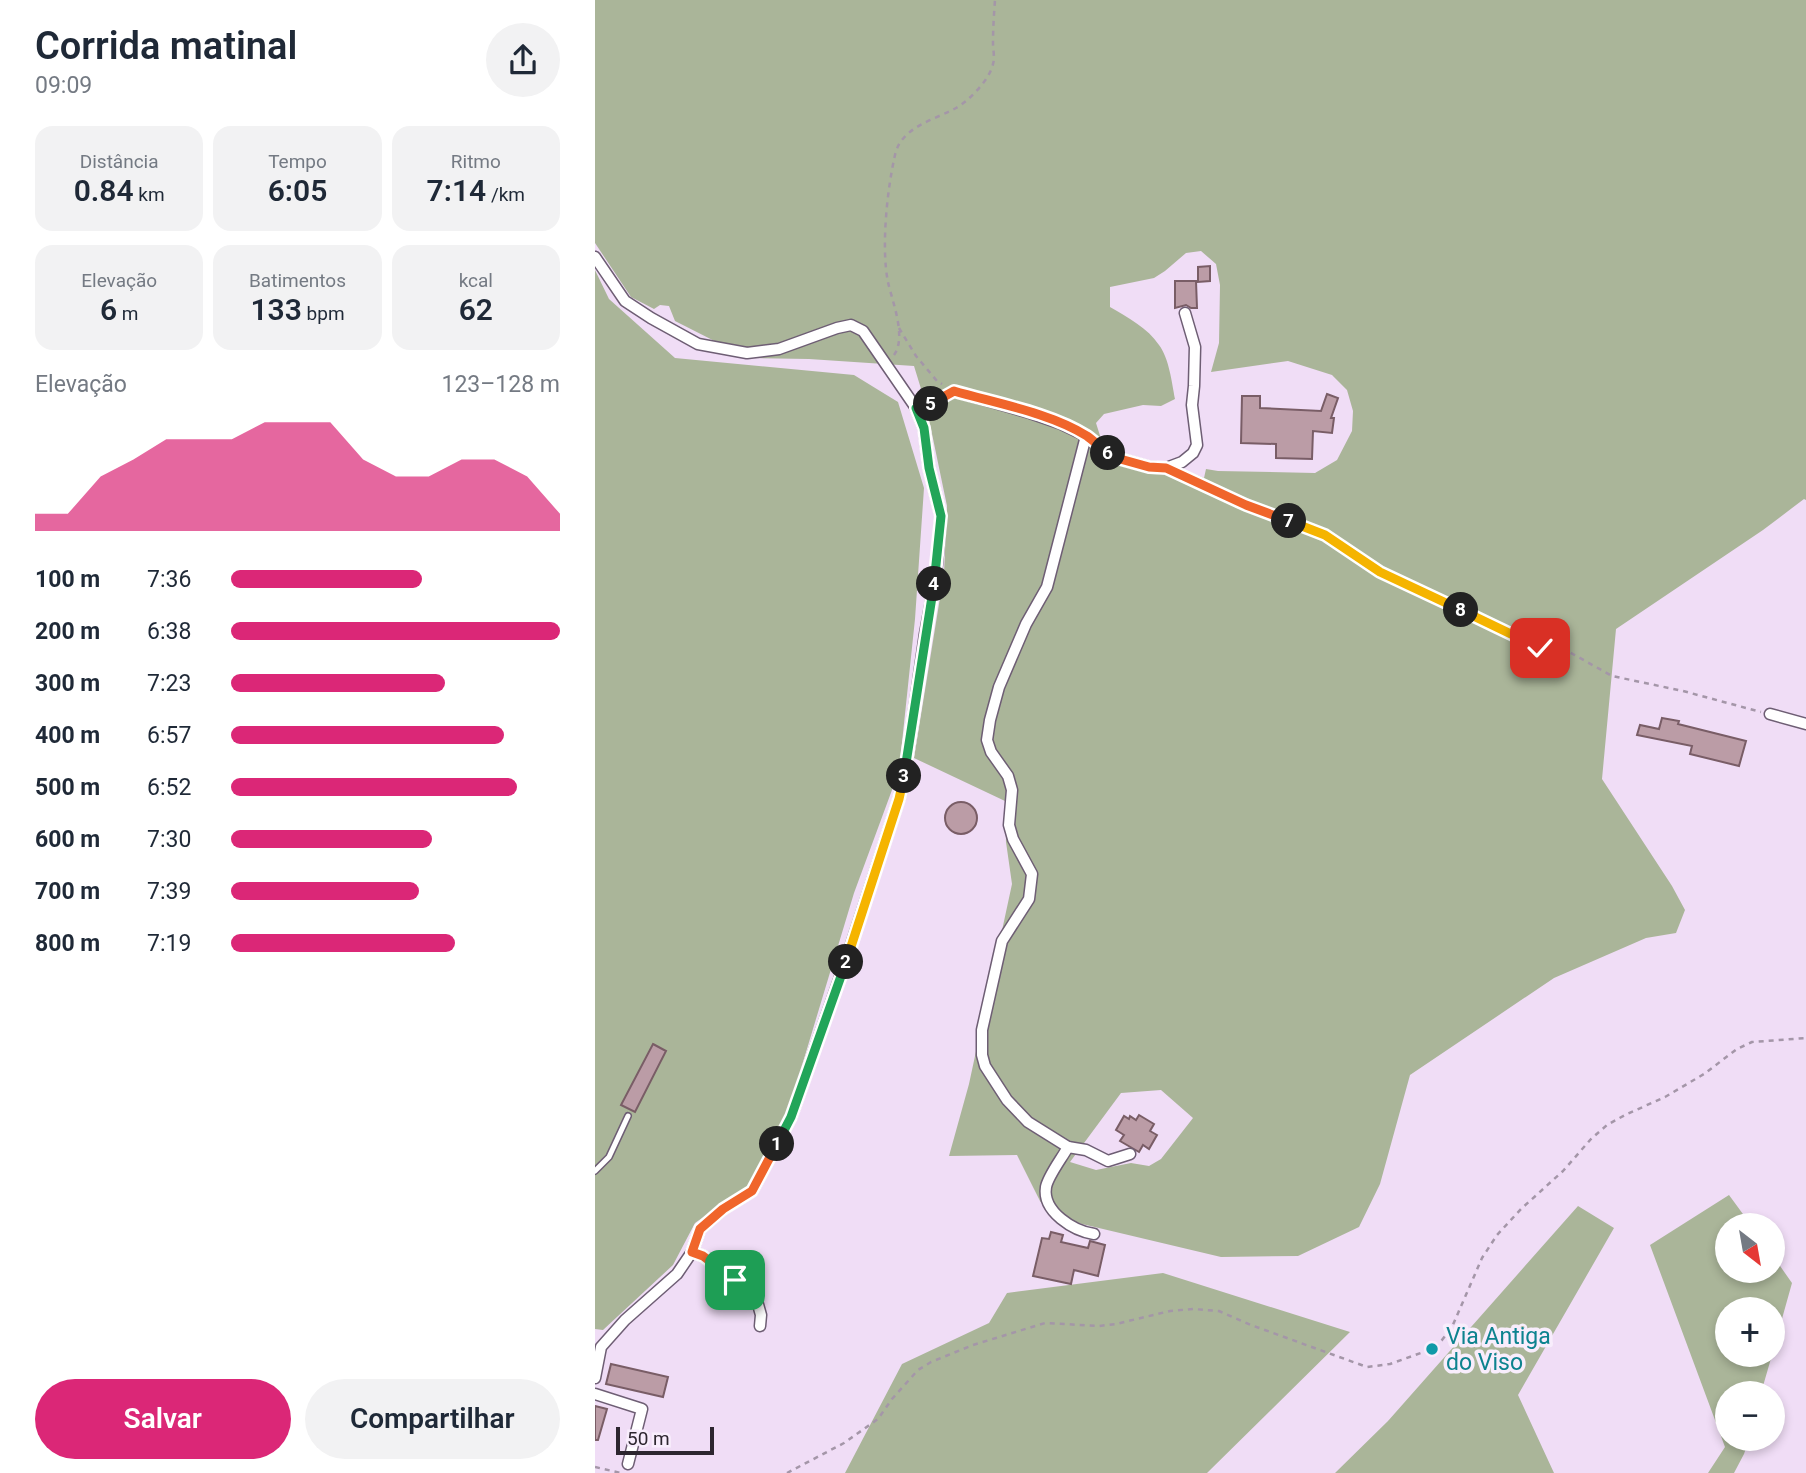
<!DOCTYPE html>
<html lang="pt">
<meta charset="utf-8">
<style>
:root{--surface:#fff;--page:#f2f2f3;--text:#1f2937;--muted:#747a83;--accent:#db2777}
body{margin:0;font-family:Roboto,sans-serif;background:var(--page);color:var(--text);height:100vh;display:flex;flex-direction:column;font-size:26px;white-space:nowrap}
*{box-sizing:border-box;margin:0}
p{font-size:23px;color:var(--muted)}
.icon{flex:none;width:38px;height:38px;fill:none;stroke:currentColor;stroke-width:2;stroke-linecap:round;stroke-linejoin:round}
.map{position:relative;flex:1;overflow:hidden}
.drawer{display:flex;flex-direction:column;background:var(--surface);width:595px}
.drawer>*{flex:none}
.needle{width:46px;rotate:149deg}
.fabs{position:absolute;left:1120px;top:1213px;display:grid;gap:14px}
.fabs a{display:grid;place-items:center;width:70px;height:70px;border-radius:50%;background:var(--surface);box-shadow:0 4px 10px #0003;font-size:35px}
.scale{position:absolute;left:21px;bottom:18px;width:98px;box-sizing:border-box;padding-left:7px;border:4px solid #2d262f;border-top:0;font-size:19px;line-height:24px;white-space:nowrap;color:#2d262f;-webkit-text-stroke:5px #f8edfc;paint-order:stroke}
.pin{position:absolute;display:grid;place-items:center;width:60px;height:60px;color:#fff;margin:-30px;border-radius:14px;box-shadow:0 4px 10px #0006}
.km{position:absolute;width:35px;height:35px;margin:-18px;border-radius:50%;background:#222;color:#fff;font-size:19px;line-height:35px;text-align:center}
.round{display:grid;place-items:center;flex:none;width:74px;height:74px;border-radius:37px;background:var(--page)}
.summary{display:flex;align-items:center;justify-content:space-between;height:119px;padding:0 35px}
h1{font-size:38px;font-weight:600;line-height:52px}
.figures{display:grid;grid-template-columns:repeat(3,1fr);gap:10px;height:119px;padding:7px 35px}
.figures div{display:grid;align-content:center;border-radius:18px;background:var(--page);text-align:center}
.figures b{font-size:30px;font-weight:600}
.figures small{font-size:19px;font-weight:400}
.figures p{font-size:19px}
.chart{height:196px;padding:14px 35px}
.chart p{display:flex;justify-content:space-between}
.chart svg{width:100%;height:126px;margin-top:7px;fill:var(--accent);opacity:.7}
.button{display:flex;gap:14px;margin-top:auto;padding:14px 35px}
.button a{flex:1;height:80px;border-radius:42px;background:var(--accent);color:#fff;font-size:28px;font-weight:600;line-height:80px;text-align:center}
.button a+a{background:var(--page);color:var(--text)}
ul{padding:0 35px;list-style:none;font-size:23px}
li{display:grid;grid-template-columns:112px 84px 1fr;align-items:center;height:52px}
li i{height:18px;border-radius:9px;background:var(--accent)}
main{display:flex;flex:1;min-height:0}
.map>svg:first-child{display:block}
.forest{fill:#aab599;fill-rule:evenodd}
.building{fill:#bb9ca6;stroke:#795d66;stroke-width:2}
.lines{fill:none;stroke-linecap:round;stroke-linejoin:round}
.lane-casing{stroke:#6e5e74;stroke-width:8}
.street-casing{stroke:#6e5e74;stroke-width:13}
.path{stroke:#a496a8;stroke-width:2.5;stroke-dasharray:5 5;stroke-linecap:butt}
.lane{stroke:#fff;stroke-width:5}
.street{stroke:#fff;stroke-width:10}
.split-1-casing{stroke:#fff;stroke-width:14}
.split-2-casing{stroke:#fff;stroke-width:14}
.split-3-casing{stroke:#fff;stroke-width:14}
.split-4-casing{stroke:#fff;stroke-width:14}
.split-5-casing{stroke:#fff;stroke-width:14}
.split-6-casing{stroke:#fff;stroke-width:14}
.split-7-casing{stroke:#fff;stroke-width:14}
.split-8-casing{stroke:#fff;stroke-width:14}
.split-9-casing{stroke:#fff;stroke-width:14}
.split-1{stroke:#f0652b;stroke-width:9}
.split-2{stroke:#22a559;stroke-width:9}
.split-3{stroke:#f5b400;stroke-width:9}
.split-4{stroke:#22a559;stroke-width:9}
.split-5{stroke:#22a559;stroke-width:9}
.split-6{stroke:#f0652b;stroke-width:9}
.split-7{stroke:#f0652b;stroke-width:9}
.split-8{stroke:#f5b400;stroke-width:9}
.split-9{stroke:#f5b400;stroke-width:9}
.culture-dot{fill:#0f9aa8;stroke:#f8edfc;stroke-width:2.5}
.labels{text-anchor:middle;dominant-baseline:central;stroke-width:7;stroke-linejoin:round;paint-order:stroke}
.culture-label{font-size:23px;fill:#0d838f;stroke:#f8edfc;text-anchor:start}
</style>
<main>
<section class="drawer">
<div class="summary"><div><h1>Corrida matinal</h1><p>09:09</p></div><a class="round"><svg class="icon" aria-label="share" viewBox="0 0 24 24"><path d="M12 15V3M7 8l5-5 5 5M5 13v7h14v-7"/></svg></a></div>
<div class="figures">
<div><p>Distância</p><b>0.84<small> km</small></b></div>
<div><p>Tempo</p><b>6:05</b></div>
<div><p>Ritmo</p><b>7:14<small> /km</small></b></div>
</div>
<div class="figures">
<div><p>Elevação</p><b>6<small> m</small></b></div>
<div><p>Batimentos</p><b>133<small> bpm</small></b></div>
<div><p>kcal</p><b>62</b></div>
</div>
<div class="chart"><p><span>Elevação</span>123–128 m</p>
<svg viewBox="0 0 160 44" preserveAspectRatio="none"><path d="M0 44V38L10 38L20 25L30 19L40 12L50 12L60 12L70 6L80 6L90 6L100 19L110 25L120 25L130 19L140 19L150 25L160 38V44z"/></svg>
</div>
<ul>
<li><b>100 m</b>7:36<i style="width:58%"></i></li>
<li><b>200 m</b>6:38<i style="width:100%"></i></li>
<li><b>300 m</b>7:23<i style="width:65%"></i></li>
<li><b>400 m</b>6:57<i style="width:83%"></i></li>
<li><b>500 m</b>6:52<i style="width:87%"></i></li>
<li><b>600 m</b>7:30<i style="width:61%"></i></li>
<li><b>700 m</b>7:39<i style="width:57%"></i></li>
<li><b>800 m</b>7:19<i style="width:68%"></i></li>
</ul>
<div class="button"><a>Salvar</a><a>Compartilhar</a></div>
</section>
<div class="map">
<svg width="1211" height="1473" viewBox="0 0 1211 1473">
<rect width="100%" height="100%" fill="#f0ddf6"/>
<g class="forest">
<path d="M0,0H1211V500L1209,499L1168,530L1021,629L1007,779L1077,886L1090,910L1081,933L1051,938L959,978L815,1075L785,1184L764,1227L703,1256L626,1257L487,1224L454,1213L445,1201L422,1155L354,1156L374,1084L417,884L411,842L410,801L319,758L349,573L352,506L331,405L319,366L214,359L153,358L80,321L74,306L65,305L59,309L36,297L0,243ZM606,251L621,264L625,285L624,343L616,372L693,361L737,375L752,390L758,411L757,431L742,460L720,473L623,471L611,469L609,478L568,461H548L527,454L507,442L501,423L509,414L548,405L566,406L580,399C577,383 574,358 564,345C553,328 532,317 515,307V287L559,278L570,271L591,253ZM566,1090L598,1118L566,1159L554,1166L536,1163L501,1170L475,1162L526,1093Z"/>
<path d="M0,270L14,299L80,358L259,375L303,402L329,488L320,619L304,771L259,893L205,1072L184,1132L153,1186L100,1223L78,1265L8,1330L0,1329Z"/>
<path d="M1134,1195L1156,1225H1132V1270H1178V1256L1197,1283L1178,1351V1309H1132V1354L1177,1355L1166,1393H1132V1438L1154,1439L1149,1454L1139,1473H1113L1130,1447L1055,1245Z"/>
<path d="M983,1206L1019,1228L923,1395L959,1473H740L793,1421Z"/>
<path d="M568,1273L755,1332L612,1473H250L307,1364L394,1323L412,1293Z"/>
</g>
<g class="building">
<path d="M615,266V281L603,282V267Z"/>
<path d="M580,281H601L602,308H596L591,305L580,308Z"/>
<path d="M732,394L743,398L736,418H739L737,433L718,431L717,459L681,458V444L646,443L647,396H665V408L726,411Z"/>
<path d="M1067,718L1084,721L1083,724L1151,741L1144,766L1095,754L1097,746L1042,735L1045,725L1064,729Z"/>
<circle cx="366" cy="818" r="16"/>
<path d="M58,1044L71,1051L40,1112L26,1105Z"/>
<path d="M544,1115L559,1124L555,1131L562,1135L554,1149L548,1145L544,1152L525,1141L529,1135L521,1130L529,1116L534,1119L535,1116L541,1120Z"/>
<path d="M456,1232L468,1235L466,1242L493,1248L495,1241L510,1245L503,1276L479,1270L476,1284L438,1276L447,1238L454,1239Z"/>
<path d="M16,1364L73,1377L68,1397L11,1384Z"/>
<path d="M0,1406L12,1409L3,1440H0Z"/>
</g>
<g class="lines">
<g class="lane-casing">
<path id="lane" d="M0,1171L14,1157L33,1116"/>
</g>
<g class="street-casing">
<g id="street">
<path d="M0,257L30,301L56,318L103,344L152,353L184,349L242,328L256,325L268,331L321,408L329,428L334,468L346,516L341,575L330,634L314,746L304,799L251,960L196,1117L157,1191L128,1209L105,1229L97,1252L82,1274L30,1320L6,1347L0,1378"/>
<path d="M321,408L339,403L359,391L435,413L464,423L491,436L518,457L554,467L571,468L587,462L598,453L602,445L597,405L599,386L600,347L590,313"/>
<path d="M491,436L452,587L431,624L404,687L395,720L392,740L396,752L413,776L417,790L414,825L418,839L437,874L434,899L407,941L387,1030V1055L390,1066L412,1100L433,1122L473,1147L491,1150L513,1161L535,1154"/>
<path d="M1175,714L1211,724"/>
<path d="M473,1147C467,1158 453,1176 451,1187C447,1212 479,1231 499,1234"/>
<path d="M97,1252L108,1256L140,1280L162,1301L166,1315L165,1326"/>
<path d="M0,1394L47,1409L33,1464"/>
</g>
</g>
<g class="path">
<path d="M304,328L321,356L342,381L347,384"/>
<path d="M299,355C312,337 297,301 293,282C286,248 292,190 300,155C306,127 339,120 361,108C374,101 395,79 398,64C400,58 398,49 398,43C398,28 399,14 400,0"/>
<path d="M587,475L651,505L730,535L785,572L945,647L969,649L1017,676L1088,691L1166,712"/>
<path d="M0,1467L26,1473"/>
<path d="M192,1473L249,1443L283,1419L297,1399L323,1370L336,1362L378,1345L450,1323L504,1326L521,1324L575,1311L598,1309L624,1311L656,1325L772,1367L795,1364L837,1349L847,1340L857,1327L887,1258L902,1235L926,1209L968,1171L996,1139L1012,1125L1030,1115L1070,1097L1109,1074L1142,1049L1157,1042L1211,1038"/>
</g>
<use href="#lane" class="lane"/>
<use href="#street" class="street"/>
</g>
<g class="lines">
<g class="split-1-casing">
<path id="split-1" d="M140,1280L108,1256L97,1252L105,1229L128,1209L157,1191L182,1144"/>
</g>
<g class="split-2-casing">
<path id="split-2" d="M182,1144L196,1117L251,962"/>
</g>
<g class="split-3-casing">
<path id="split-3" d="M251,962L304,799L309,776"/>
</g>
<g class="split-4-casing">
<path id="split-4" d="M309,776L339,584"/>
</g>
<g class="split-5-casing">
<path id="split-5" d="M336,404L321,408L329,428L334,468L346,516L339,584"/>
</g>
<g class="split-6-casing">
<path id="split-6" d="M336,404L359,391C400,403 456,413 492,436C499,441 506,448 513,453"/>
</g>
<g class="split-7-casing">
<path id="split-7" d="M513,453L518,457L554,467L571,468L651,505L694,521"/>
</g>
<g class="split-8-casing">
<path id="split-8" d="M694,521L730,535L785,572L866,610"/>
</g>
<g class="split-9-casing">
<path id="split-9" d="M866,610L945,648"/>
</g>
<use href="#split-1" class="split-1"/>
<use href="#split-2" class="split-2"/>
<use href="#split-3" class="split-3"/>
<use href="#split-4" class="split-4"/>
<use href="#split-5" class="split-5"/>
<use href="#split-6" class="split-6"/>
<use href="#split-7" class="split-7"/>
<use href="#split-8" class="split-8"/>
<use href="#split-9" class="split-9"/>
</g>
<circle class="culture-dot" cx="837" cy="1349" r="7"/>
<g class="labels">
<g class="culture-label">
<text x="851" y="1336">Via Antiga<tspan x="851" dy="26">do Viso</tspan></text>
</g>
</g>
</svg>
<div class="fabs">
<a><svg class="needle" viewBox="-14 -14 28 28"><path d="M0-13l5 13h-10z" fill="#e53935"/><path d="M0 13l5-13h-10z" fill="#747a83"/></svg></a>
<a>+</a>
<a>−</a>
</div>
<div class="scale">50 m</div>
<div class="pin" style="left:140px;top:1280px;background:#1e9e55"><svg class="icon" aria-label="arrive" viewBox="0 0 24 24"><path d="M6 21V4h12l-3 4 3 4H6"/></svg></div>
<div class="pin" style="left:945px;top:648px;background:#d93025"><svg class="icon" aria-label="check" viewBox="0 0 24 24"><path d="M5 12l5 5 9-10"/></svg></div>
<b class="km" style="left:182px;top:1144px">1</b>
<b class="km" style="left:251px;top:962px">2</b>
<b class="km" style="left:309px;top:776px">3</b>
<b class="km" style="left:339px;top:584px">4</b>
<b class="km" style="left:336px;top:404px">5</b>
<b class="km" style="left:513px;top:453px">6</b>
<b class="km" style="left:694px;top:521px">7</b>
<b class="km" style="left:866px;top:610px">8</b>
</div>
</main>
